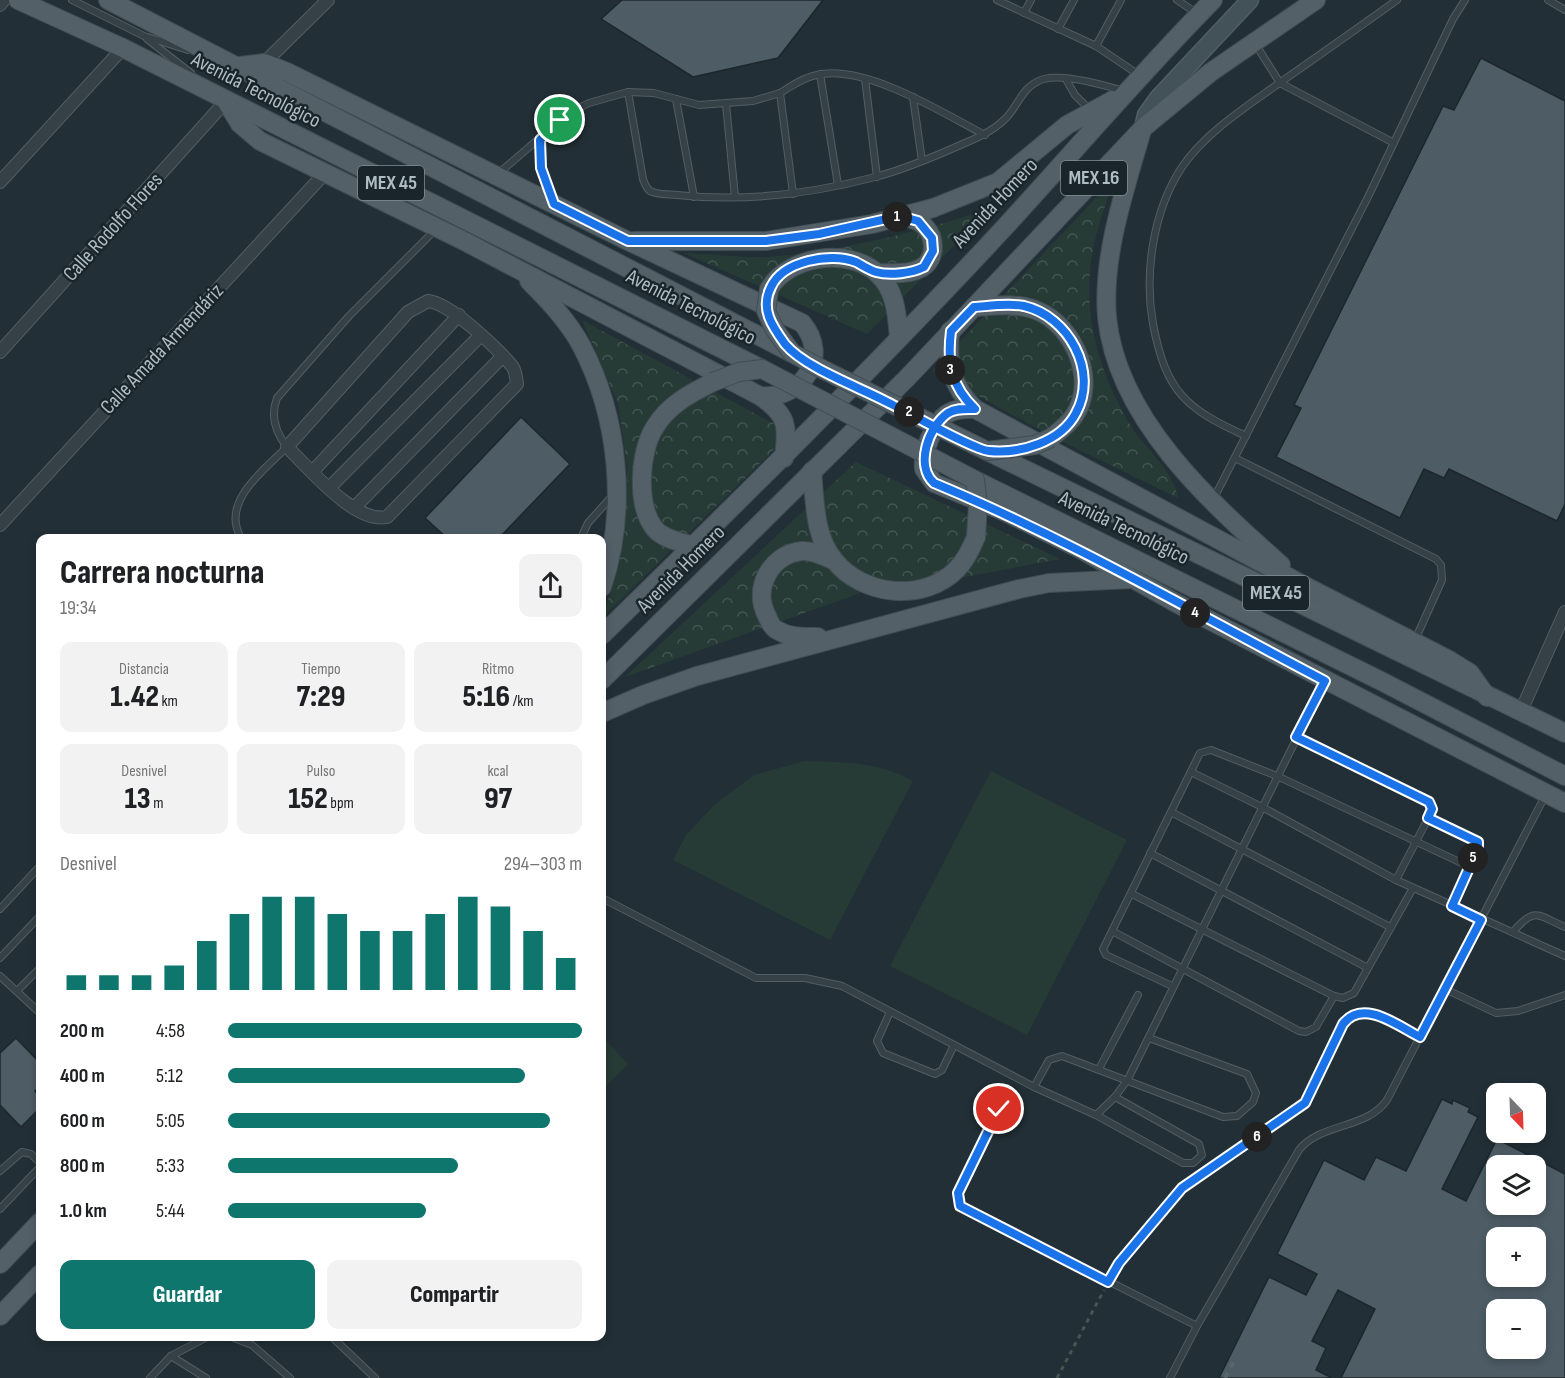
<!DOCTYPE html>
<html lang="es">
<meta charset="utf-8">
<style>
:root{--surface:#fff;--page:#f2f2f2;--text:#202124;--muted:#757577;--accent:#0f766e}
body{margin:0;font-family:"Sofia Sans Condensed",sans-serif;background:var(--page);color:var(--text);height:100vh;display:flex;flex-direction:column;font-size:22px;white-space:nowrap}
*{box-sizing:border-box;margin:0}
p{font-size:20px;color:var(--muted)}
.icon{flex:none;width:33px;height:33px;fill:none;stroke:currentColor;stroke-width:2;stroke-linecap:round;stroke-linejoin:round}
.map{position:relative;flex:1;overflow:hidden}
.details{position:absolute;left:36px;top:534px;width:570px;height:807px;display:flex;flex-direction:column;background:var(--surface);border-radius:12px;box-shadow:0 3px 9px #0003}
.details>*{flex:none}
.needle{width:39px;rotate:157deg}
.controls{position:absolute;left:1486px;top:1083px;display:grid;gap:12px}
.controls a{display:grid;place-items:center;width:60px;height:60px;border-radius:12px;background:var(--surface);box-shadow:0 3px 9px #0003;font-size:30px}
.pin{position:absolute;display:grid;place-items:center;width:51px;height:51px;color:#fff;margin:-26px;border:3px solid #fff;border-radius:50%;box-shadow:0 2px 6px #0007}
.km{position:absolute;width:30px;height:30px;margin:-15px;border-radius:50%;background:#222;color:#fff;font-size:16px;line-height:30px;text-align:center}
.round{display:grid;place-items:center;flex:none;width:63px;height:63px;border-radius:12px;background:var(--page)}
.overview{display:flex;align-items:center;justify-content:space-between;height:102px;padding:0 24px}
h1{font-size:33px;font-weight:800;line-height:45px}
.figures{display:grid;grid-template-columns:repeat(3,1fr);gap:9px;height:102px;padding:6px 24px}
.figures div{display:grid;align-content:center;border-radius:12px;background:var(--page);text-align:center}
.figures b{font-size:30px;font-weight:800}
.figures small{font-size:16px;font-weight:400}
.figures p{font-size:16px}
.chart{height:168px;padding:12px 24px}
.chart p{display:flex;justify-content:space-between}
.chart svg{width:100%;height:108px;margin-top:6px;stroke:var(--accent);stroke-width:6}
.primary-button{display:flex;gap:12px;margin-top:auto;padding:12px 24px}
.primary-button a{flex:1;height:69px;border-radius:12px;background:var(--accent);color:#fff;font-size:24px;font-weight:800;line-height:69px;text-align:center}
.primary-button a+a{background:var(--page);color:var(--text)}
ul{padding:0 24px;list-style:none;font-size:20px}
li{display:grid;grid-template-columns:96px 72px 1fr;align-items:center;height:45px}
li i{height:15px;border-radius:8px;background:var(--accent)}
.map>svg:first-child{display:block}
.park{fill:url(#park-crowns)}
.pitch{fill:#263b36}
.building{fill:#4d5c65;stroke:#1c272d;stroke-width:1.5;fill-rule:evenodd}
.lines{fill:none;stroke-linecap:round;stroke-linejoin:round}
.lane-casing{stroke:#525e64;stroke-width:8}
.street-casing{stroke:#525e64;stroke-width:14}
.secondary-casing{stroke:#525e64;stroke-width:19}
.primary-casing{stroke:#414c53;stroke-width:20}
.path{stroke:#435653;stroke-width:3;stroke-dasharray:4.5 4.5;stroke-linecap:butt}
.lane{stroke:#354047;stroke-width:6}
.street{stroke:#354047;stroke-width:12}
.secondary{stroke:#435159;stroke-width:16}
.primary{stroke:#536067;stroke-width:18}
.rail{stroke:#57666d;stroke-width:4.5;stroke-dasharray:6 6;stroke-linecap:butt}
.primary-bridge-casing{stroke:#414c53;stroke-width:20;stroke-linecap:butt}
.primary-bridge{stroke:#536067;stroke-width:18}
.route-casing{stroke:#fff;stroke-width:12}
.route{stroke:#1a73e8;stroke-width:8}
.labels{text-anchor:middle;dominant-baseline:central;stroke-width:5;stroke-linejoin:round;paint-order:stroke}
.shield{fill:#1a252b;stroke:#828f95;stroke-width:1.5}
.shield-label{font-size:20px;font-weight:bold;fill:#afbcc3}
.street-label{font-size:21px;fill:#afbcc3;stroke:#1a252b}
</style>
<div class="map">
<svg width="1565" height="1378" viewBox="0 0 1565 1378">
<defs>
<pattern id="park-crowns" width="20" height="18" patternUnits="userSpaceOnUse" patternTransform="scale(1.5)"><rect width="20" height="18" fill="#263b36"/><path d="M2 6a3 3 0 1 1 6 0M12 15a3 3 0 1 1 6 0" fill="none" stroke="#435551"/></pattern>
</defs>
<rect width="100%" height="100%" fill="#222f36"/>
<g class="park">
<path d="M1113,180C1106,205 1096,230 1092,255C1082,315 1100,376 1131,426C1146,450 1173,469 1178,498L1051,436L932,371Z"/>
<path d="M990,209L867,334L684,253C711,254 740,258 766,257C839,252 921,231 990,209Z"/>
<path d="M582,320L791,433L602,618L618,569L626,516L627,466L618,404Z"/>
<path d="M856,462L1060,559L944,581L901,602L863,592L625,677Z"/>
</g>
<g class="pitch">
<path d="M805,761C842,762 881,762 913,781L830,940L673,860L686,835L715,804L754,775Z"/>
<path d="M991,771L1127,840L1027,1035L890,966Z"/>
<path d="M602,1036L628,1064L602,1090Z"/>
</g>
<g class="building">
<path d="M622,0H823L778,58L693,77L601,19Z"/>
<path d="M1481,58L1565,101V504L1557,521L1449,469L1444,478L1424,469L1400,518L1276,457L1301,408L1294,405L1443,106L1454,110Z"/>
<path d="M521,417L570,464L499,538H447L425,518Z"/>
<path d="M16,1038L40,1063V1086L35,1091L40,1097V1108L21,1127L0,1105V1053Z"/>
<path d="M1442,1099L1452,1104L1453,1100L1470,1108L1468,1112L1478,1117L1442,1189L1466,1201L1497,1139L1565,1174V1378H1341L1375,1309L1338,1290L1312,1341L1326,1348L1316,1370L1332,1378H1219L1269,1277L1306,1295L1317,1274L1277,1254L1324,1160L1364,1180L1376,1157L1406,1171ZM1497,1166H1536V1204H1497ZM1497,1238H1536V1276H1497ZM1497,1310H1536V1348H1497Z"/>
</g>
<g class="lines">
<g class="lane-casing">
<g id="lane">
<path d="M72,0L144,36L188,50"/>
<path d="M997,0L1096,46L1139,75"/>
<path d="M1177,0L1198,14"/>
<path d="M1548,0L1565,10"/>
<path d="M1024,13L1031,0"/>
<path d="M1058,29L1074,0"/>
<path d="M147,39L191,73"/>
<path d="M1256,45L1280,83L1394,143"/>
<path d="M1096,46L1121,0"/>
<path d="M820,74L838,185"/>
<path d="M865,79L877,177"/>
<path d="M1067,81L1075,95L1090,110"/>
<path d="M628,92L643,179C645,184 646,188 650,191C657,195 669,194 677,195C743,202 811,194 875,177C906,169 936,156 965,143C980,137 995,130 1007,117C1019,104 1023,85 1044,79C1063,74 1104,85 1124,91"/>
<path d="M913,97L922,161"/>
<path d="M676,99L694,197"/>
<path d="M726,104L735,197"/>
<path d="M540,140L541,168L551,197"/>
<path d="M499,173L570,112L589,103L628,92L654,93L699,105L753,101L780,93"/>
<path d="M793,194L780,93C793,85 806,76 822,74C870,67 943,113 985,135"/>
<path d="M1246,436C1186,409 1166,392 1153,324C1144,273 1153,211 1182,167C1205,133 1246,107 1278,84C1318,56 1358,28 1397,0"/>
<path d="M1235,458L1436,559L1441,565L1442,580L1415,640"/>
<path d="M1214,498L1368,197L1453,19L1465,0"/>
<path d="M241,538C220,502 264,470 287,447C276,433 270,416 277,398L349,316L435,230"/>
<path d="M581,538L588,523L613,495"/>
<path d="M1296,737L1431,804L1433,809L1396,880"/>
<path d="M1191,772L1262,807L1396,880L1565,956"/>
<path d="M1171,812L1390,927"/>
<path d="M1428,818L1476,840L1479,844L1452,906"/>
<path d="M1150,853L1368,968"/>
<path d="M1132,894L1334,996L1343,998L1354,993L1413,888"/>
<path d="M602,898L756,978H805L842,986L1034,1087L1096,1115L1115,1097L1128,1079L1325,681"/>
<path d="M0,909L40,866"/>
<path d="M1112,931L1103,949L1106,955L1172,986"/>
<path d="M1513,932C1535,906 1537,915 1565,927"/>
<path d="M0,958L40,916"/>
<path d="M0,976L40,1013"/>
<path d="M1445,989L1496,1013L1518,1011L1565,995"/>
<path d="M17,991L40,968"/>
<path d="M1334,996L1316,1027L1306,1032L1299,1031L1112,931L1200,753L1211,750L1277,776L1470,867"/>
<path d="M890,1012L877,1041L883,1053L935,1074L942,1070L954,1045"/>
<path d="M1099,1069L1138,995"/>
<path d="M1034,1087L1049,1060L1062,1056L1223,1117L1237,1116L1253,1102L1256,1093L1247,1074L1149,1038"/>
<path d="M999,1109L958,1193L960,1206L1197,1326"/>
<path d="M1096,1115L1183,1163H1193L1202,1155L1199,1144L1115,1097"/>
<path d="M0,1171L22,1152L31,1154L40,1163"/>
<path d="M0,1209L40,1167"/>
<path d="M229,1336L252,1345L290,1378"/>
<path d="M331,1336L375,1378"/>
<path d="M171,1356L206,1378"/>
<path d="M150,1378L171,1356L209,1336"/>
<path d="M1170,1378L1197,1326L1299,1150C1320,1123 1367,1129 1387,1100L1546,794"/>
</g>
</g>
<g class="street-casing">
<g id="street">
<path d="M0,5L4,0"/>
<path d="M264,63L328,0"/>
<path d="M0,182L123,48"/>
<path d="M428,301C450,303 497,348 512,366C516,371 516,377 517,384L387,517C355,524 310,469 287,447L408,312Z"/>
<path d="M0,352L226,101"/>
<path d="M313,471L459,315"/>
<path d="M330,487L480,336"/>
<path d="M354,508L502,357"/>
<path d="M0,525L325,173"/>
<path d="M1521,711L1565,612"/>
</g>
</g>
<g class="secondary-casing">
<path id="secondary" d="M1143,128L1146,115L1158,98L1250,0"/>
</g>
<g class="primary-casing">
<g id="primary">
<path d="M18,0L123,48L762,369"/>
<path d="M108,0L792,353"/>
<path d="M226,101L240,124L260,141L464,241L760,396C802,400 831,357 802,323L628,241L287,72L264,63L240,66"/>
<path d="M1142,130C1125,190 1102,255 1107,317C1117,419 1210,502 1281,565"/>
<path d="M634,241H766L872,224L933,208L998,182L1067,125L1113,100"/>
<path d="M877,273C890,273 907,275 919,269C939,260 936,232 919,222C914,219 906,218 900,216"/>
<path d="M529,281C548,300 568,321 581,345C619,417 628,510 602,587"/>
<path d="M769,289C788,256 848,247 877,273C896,290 897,315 899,338"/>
<path d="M974,307C995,306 1018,302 1038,311C1074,326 1098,381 1074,416C1068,425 1059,431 1051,438"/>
<path d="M950,331C947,363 951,386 975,409"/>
<path d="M760,396C788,415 788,426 784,458"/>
<path d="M987,451L1565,733"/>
<path d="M812,471C815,501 814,536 834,560C862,596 924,603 957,569C966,560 971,549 976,537"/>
<path d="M975,480L1381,681L1565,776"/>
<path d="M693,546C681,542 663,539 655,529C636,506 639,451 655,427C668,405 691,393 713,382"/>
<path d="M602,635C738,502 874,368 1004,228C1074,152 1140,74 1213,0"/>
<path d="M818,637C803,637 790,638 777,630C772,628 769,621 767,616C752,588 771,554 802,551C812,550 824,556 833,560"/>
<path d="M602,680L907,378L1143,128L1211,72L1316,0"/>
<path d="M1487,697L1470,673L1449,660L1305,586L975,409C966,409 956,408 947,414C933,424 922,452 924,469L934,483L1003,511L1080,549L1176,603L1565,803"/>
<path d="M602,713L643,695L697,676L1019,589L1049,583L1131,579"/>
<path d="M0,1264L40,1222"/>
<path d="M0,1316L40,1274"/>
</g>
</g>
<g class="path">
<path d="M1113,1273L1182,1188L1305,1103L1346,1021L1369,1012L1411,1032"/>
<path d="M1057,1378L1104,1290"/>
</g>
<use href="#lane" class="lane"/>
<use href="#street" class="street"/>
<use href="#secondary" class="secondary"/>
<use href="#primary" class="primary"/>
<path class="rail" d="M1225,1378L1234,1361"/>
<g class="primary-bridge-casing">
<g id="primary-bridge">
<path d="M769,289L766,311L775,330L792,353L822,369L987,451L1035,445L1051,438"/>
<path d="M713,382L739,372L762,369L975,480L978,505L976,537"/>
</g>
</g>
<use href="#primary-bridge" class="primary-bridge"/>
</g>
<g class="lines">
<g class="route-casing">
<path id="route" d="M560,120L540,140L541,168L554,204L628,241H766L819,234L900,216L918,221L932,238L933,251L924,267C912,273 890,276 876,272C869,270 862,265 856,262C830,252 783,261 771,287C760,309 772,326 785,344C805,368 859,387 887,402C906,411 974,450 989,451C1020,454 1061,442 1076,413C1099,371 1068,316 1024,306C1009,303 989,306 974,307L951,331C947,363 951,386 975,409C966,409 956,408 948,413C928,427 915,466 934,483C1069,539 1195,613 1325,681L1296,737L1429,802L1432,809L1428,818L1478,842V848L1452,906L1481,920L1420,1037C1398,1026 1363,998 1343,1024L1305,1103L1182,1188L1119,1263L1108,1282L960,1206L958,1193L999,1109"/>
</g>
<use href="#route" class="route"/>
</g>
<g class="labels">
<g class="shield">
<rect x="1061" y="161" width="66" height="34" rx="4.5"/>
<rect x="358" y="166" width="66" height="34" rx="4.5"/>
<rect x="1243" y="576" width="66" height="34" rx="4.5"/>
</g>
<g class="shield-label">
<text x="1094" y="178">MEX 16</text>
<text x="391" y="183">MEX 45</text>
<text x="1276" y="593">MEX 45</text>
</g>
<g class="street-label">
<text transform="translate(256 90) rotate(27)">Avenida Tecnológico</text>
<text transform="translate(995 203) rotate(-47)">Avenida Homero</text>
<text transform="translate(113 227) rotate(-48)">Calle Rodolfo Flores</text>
<text transform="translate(691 307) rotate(27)">Avenida Tecnológico</text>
<text transform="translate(162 349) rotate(-47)">Calle Amada Armendáriz</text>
<text transform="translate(1124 528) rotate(26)">Avenida Tecnológico</text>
<text transform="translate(681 569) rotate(-45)">Avenida Homero</text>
</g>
</g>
</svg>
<div class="controls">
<a><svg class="needle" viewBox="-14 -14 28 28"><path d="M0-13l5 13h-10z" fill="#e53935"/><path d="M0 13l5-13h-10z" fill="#757577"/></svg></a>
<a><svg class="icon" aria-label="layers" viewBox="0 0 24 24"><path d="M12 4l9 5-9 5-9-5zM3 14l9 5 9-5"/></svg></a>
<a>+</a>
<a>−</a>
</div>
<div class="pin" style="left:560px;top:120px;background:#1e9e55"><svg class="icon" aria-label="arrive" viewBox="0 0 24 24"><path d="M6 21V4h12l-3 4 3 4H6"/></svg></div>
<div class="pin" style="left:999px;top:1109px;background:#d93025"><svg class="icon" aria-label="check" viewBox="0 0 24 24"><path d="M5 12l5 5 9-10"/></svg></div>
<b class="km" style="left:897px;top:217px">1</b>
<b class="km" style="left:909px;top:412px">2</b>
<b class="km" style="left:950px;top:370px">3</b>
<b class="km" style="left:1195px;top:613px">4</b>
<b class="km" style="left:1473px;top:858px">5</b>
<b class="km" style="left:1257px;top:1137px">6</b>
<section class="details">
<div class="overview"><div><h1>Carrera nocturna</h1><p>19:34</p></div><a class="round"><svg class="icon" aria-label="share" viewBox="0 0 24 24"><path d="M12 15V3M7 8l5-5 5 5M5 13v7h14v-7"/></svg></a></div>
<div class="figures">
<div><p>Distancia</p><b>1.42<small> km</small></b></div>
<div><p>Tiempo</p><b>7:29</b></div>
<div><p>Ritmo</p><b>5:16<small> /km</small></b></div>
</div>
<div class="figures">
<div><p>Desnivel</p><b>13<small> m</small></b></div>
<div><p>Pulso</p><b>152<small> bpm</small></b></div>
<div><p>kcal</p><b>97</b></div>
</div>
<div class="chart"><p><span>Desnivel</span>294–303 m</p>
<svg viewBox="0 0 160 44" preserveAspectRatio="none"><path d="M5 44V38M15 44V38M25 44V38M35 44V34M45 44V24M55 44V13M65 44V6M75 44V6M85 44V13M95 44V20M105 44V20M115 44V13M125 44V6M135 44V10M145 44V20M155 44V31"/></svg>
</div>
<ul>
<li><b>200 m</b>4:58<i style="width:100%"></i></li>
<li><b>400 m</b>5:12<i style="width:84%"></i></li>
<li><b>600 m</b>5:05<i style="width:91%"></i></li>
<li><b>800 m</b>5:33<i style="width:65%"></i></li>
<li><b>1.0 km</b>5:44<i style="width:56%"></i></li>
</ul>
<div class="primary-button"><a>Guardar</a><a>Compartir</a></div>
</section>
</div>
